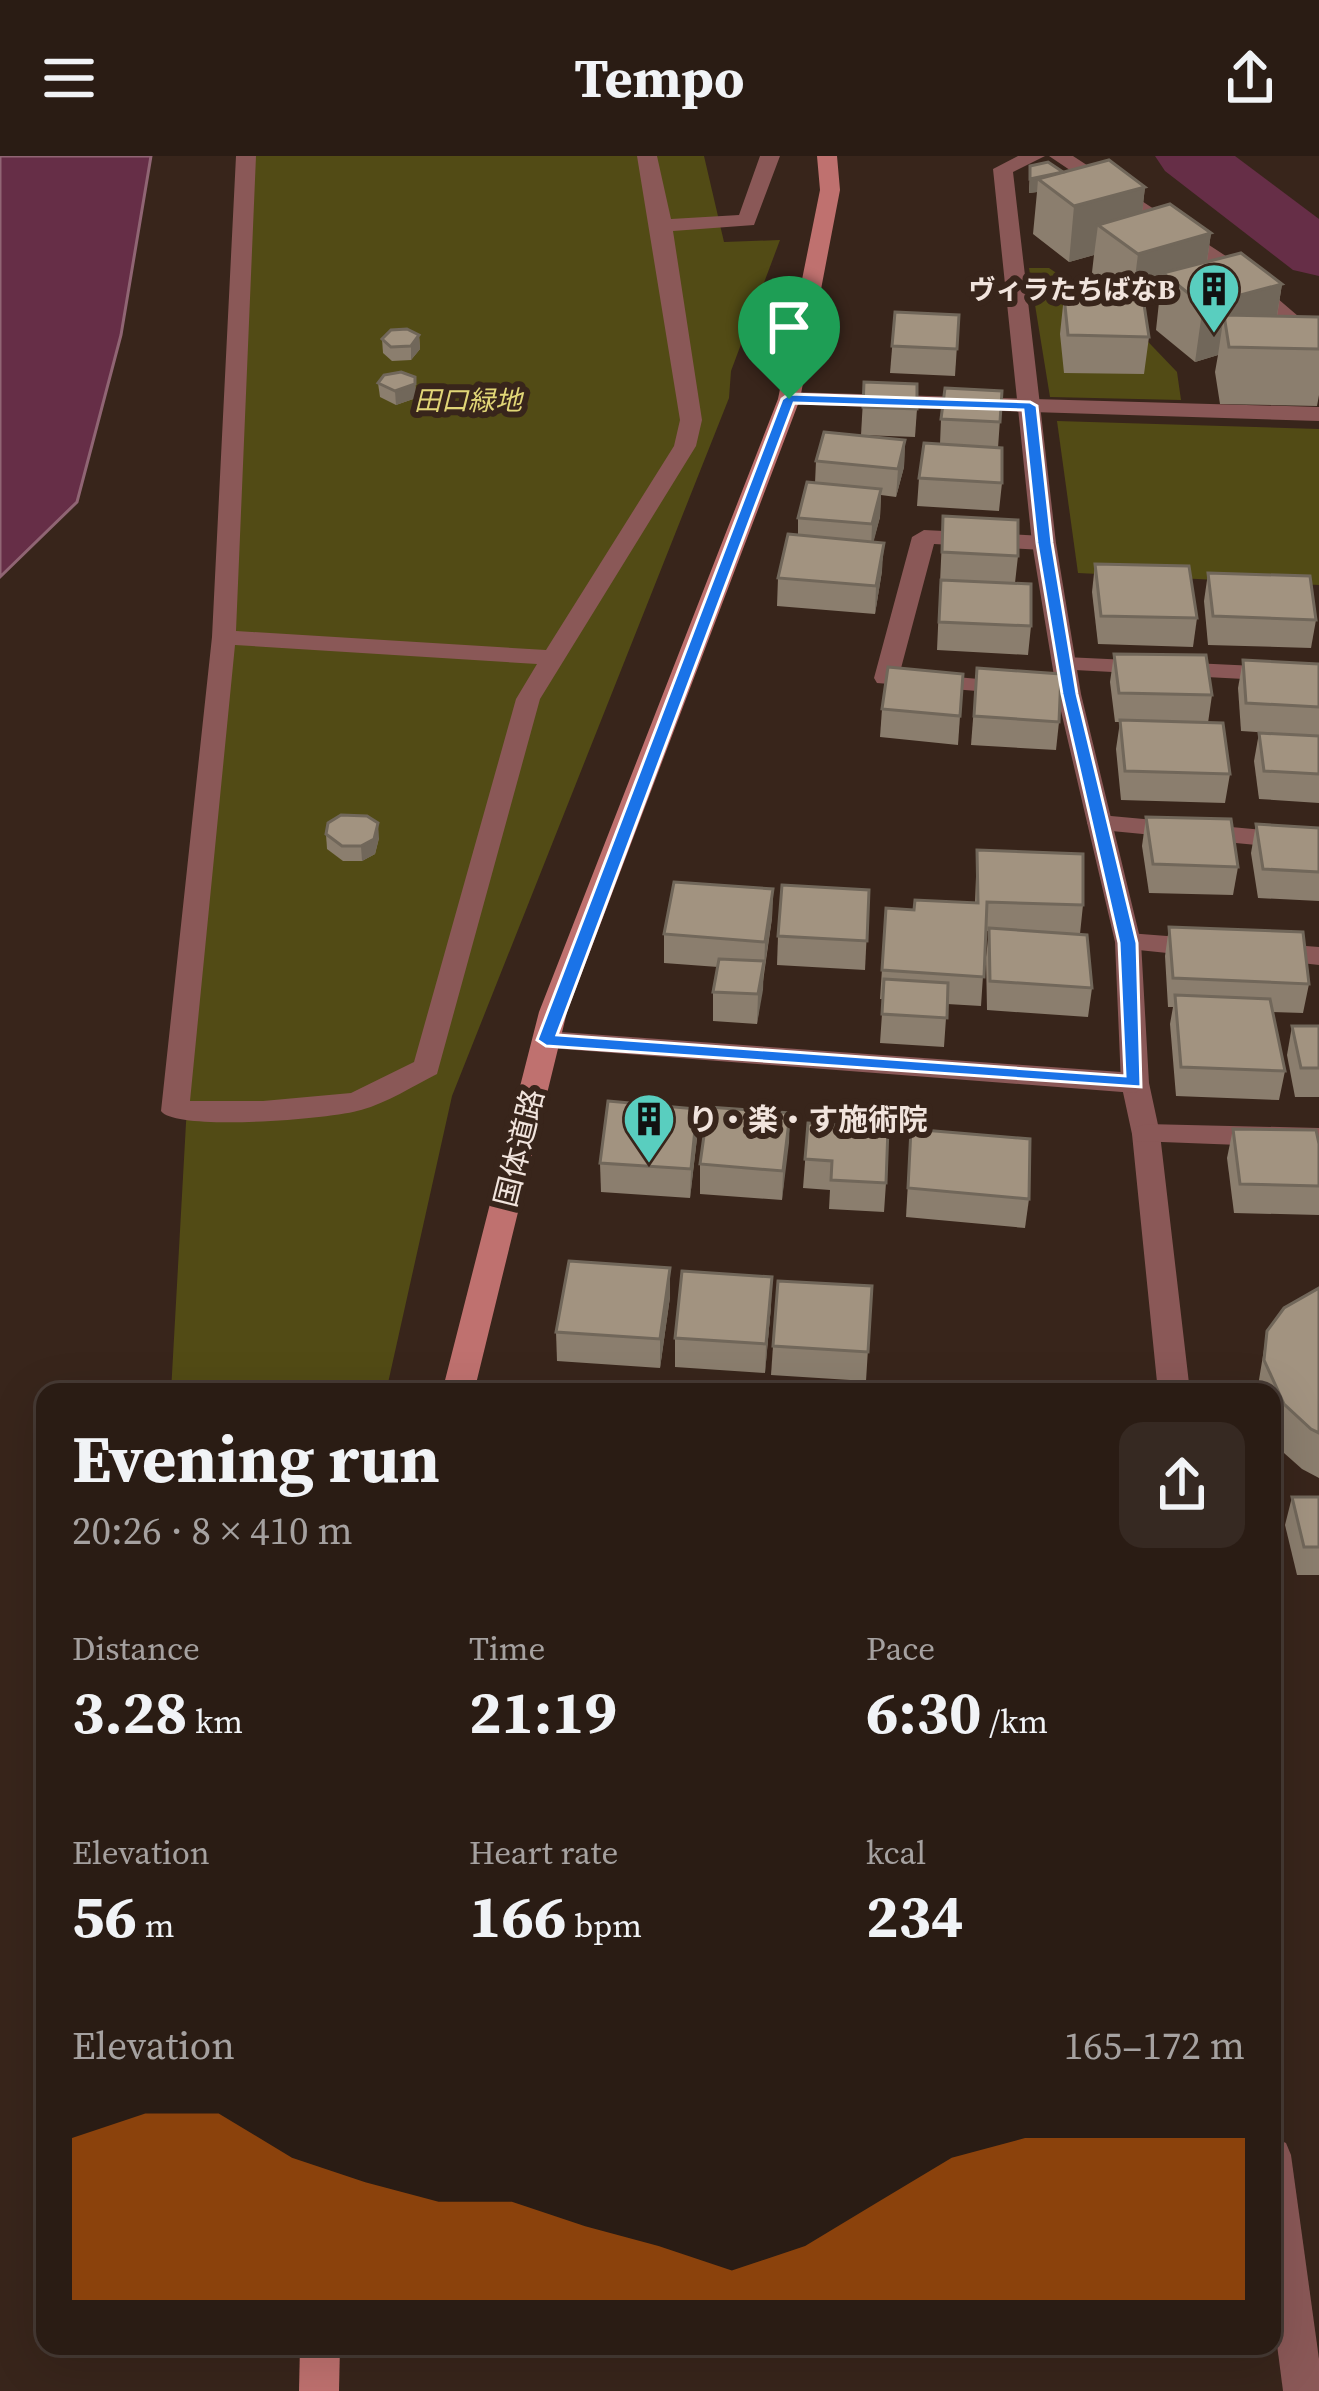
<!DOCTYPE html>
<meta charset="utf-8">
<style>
:root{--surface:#2a1c14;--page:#362922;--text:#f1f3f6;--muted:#a5a1a0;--line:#463a34;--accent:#b45309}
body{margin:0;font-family:"Source Serif 4","Noto Sans JP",serif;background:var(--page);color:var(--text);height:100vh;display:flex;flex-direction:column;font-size:45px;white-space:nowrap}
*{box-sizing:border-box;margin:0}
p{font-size:39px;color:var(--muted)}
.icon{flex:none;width:66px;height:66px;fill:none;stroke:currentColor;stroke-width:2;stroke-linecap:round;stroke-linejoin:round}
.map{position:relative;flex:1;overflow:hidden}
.drawer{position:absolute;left:36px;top:1227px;width:1245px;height:972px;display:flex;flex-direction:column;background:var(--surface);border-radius:24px;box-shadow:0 12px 48px #0002,0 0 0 3px var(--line)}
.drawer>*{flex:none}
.pin{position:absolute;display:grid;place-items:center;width:102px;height:102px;color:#fff;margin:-123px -51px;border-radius:50% 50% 50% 0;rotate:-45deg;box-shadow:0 0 12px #0007}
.pin .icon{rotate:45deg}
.round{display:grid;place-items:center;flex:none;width:126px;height:126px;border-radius:24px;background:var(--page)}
.summary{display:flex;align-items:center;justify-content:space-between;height:204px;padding:0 36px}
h1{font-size:66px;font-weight:700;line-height:90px}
.metrics{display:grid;grid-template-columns:repeat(3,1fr);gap:18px;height:204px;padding:12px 36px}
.metrics div{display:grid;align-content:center}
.metrics b{font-size:60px;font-weight:700}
.metrics small{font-size:33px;font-weight:400}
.metrics p{font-size:33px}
.chart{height:336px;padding:24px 36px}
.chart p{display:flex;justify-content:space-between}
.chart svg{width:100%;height:216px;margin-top:12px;fill:var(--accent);opacity:.7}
header{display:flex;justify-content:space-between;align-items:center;height:156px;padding:0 36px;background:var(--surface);font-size:54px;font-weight:700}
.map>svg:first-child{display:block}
.green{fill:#524b15}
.water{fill:#662e47;stroke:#906574;stroke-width:3}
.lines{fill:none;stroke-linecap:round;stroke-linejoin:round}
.river{fill:#662e47;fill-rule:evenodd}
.lane{fill:#8a5857;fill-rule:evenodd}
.street{fill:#8a5857;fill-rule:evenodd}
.secondary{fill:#bf716f;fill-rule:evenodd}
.wall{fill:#8b7e6e}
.shaded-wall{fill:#71675a}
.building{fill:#a29380;stroke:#71675a;stroke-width:3}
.route{fill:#1a73e8;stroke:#fff;stroke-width:3;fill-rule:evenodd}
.labels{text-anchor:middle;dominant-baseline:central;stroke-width:12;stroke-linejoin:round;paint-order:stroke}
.far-poi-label{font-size:27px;font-weight:bold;fill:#f1e4dd;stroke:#38251b;text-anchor:end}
.far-park-label{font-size:27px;font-style:italic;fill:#e1d677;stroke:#38251b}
.poi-label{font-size:30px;font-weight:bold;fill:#f1e4dd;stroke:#38251b;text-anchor:start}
.street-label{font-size:30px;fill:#f1e4dd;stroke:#38251b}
</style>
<header><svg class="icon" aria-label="menu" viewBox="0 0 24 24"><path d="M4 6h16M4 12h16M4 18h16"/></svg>Tempo<svg class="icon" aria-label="share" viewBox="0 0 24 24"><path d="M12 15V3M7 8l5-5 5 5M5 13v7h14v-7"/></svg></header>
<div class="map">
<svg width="1319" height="2235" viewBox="0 0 1319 2235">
<rect width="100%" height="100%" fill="#38251b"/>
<g class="green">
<path d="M240,0H704L724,86L780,84L731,215L729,242L452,940L386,1236H171Z"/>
<path d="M1029,112H1049L1131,168L1177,216L1181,244L1050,241Z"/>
<path d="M1057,265L1319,273V429L1078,417Z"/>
</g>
<path class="water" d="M0,0H151L121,179L77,346L0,421Z"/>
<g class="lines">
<path class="river" d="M1155,0H1235L1319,63V120L1293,114L1165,15Z"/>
<g class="lane">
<path d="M1018,0H1045L1013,16L1056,387L1081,538L1141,786L1149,927L1160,978L1190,1236H1158L1132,978L1121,927L1115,786L1057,538L1032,387L993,13Z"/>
<path d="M1272,1981L1286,1987L1291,1999L1319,2203V2235H1283L1272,2150Z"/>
</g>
<g class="street">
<path d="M236,0H256L236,475L546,494L674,290L680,264L637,0H657L671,63L739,59L760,0H780L754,69L673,75L702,264L696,290L540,543L437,918C413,930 387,947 361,954C332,963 176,976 161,955L212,481ZM235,489L537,508L516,543L414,906L351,937L263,945H190Z"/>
<path d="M1049,0H1073L1235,106L1319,178V196L1220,115Z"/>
<path d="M789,236L1319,251V265L781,248V238Z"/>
<path d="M924,374L1044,380L1056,387L1044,394L934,388L900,516L1069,531L1081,538L1078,543L877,527L874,522L912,381Z"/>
<path d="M1065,501L1319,513V527L1056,513V503Z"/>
<path d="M1100,659L1319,679V695L1091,673L1087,667L1091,661Z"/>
<path d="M1128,777L1206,783L1219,792L1206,801L1119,792L1115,786Z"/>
<path d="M1266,787L1319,791V809L1256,802L1253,796L1256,790Z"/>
<path d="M546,875L1135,917L1149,927L1135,937L536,891L532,884Z"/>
<path d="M1146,968L1319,972V992L1136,985L1132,978L1136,971Z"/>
</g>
<g class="secondary">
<path d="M817,0H837L840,34L800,243L567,856L474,1236H442L539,856L778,243L820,34Z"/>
<path d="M300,2190H340L339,2235H299Z"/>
</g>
</g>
<g class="wall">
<path d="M1030,10L1145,31L1142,56L1211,77L1207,105L1282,128L1277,160L1319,161V239L1317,250L1220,248L1215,216L1218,199L1195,206L1156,174L1159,146L1144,150L1149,181L1144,218L1064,217L1060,178L1064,140L1114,141L1091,125L1094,99L1069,106L1033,78L1037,36L1029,37Z"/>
<path d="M895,156L959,159L955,220L890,217Z"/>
<path d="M419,179L420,193L411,204L392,205L383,197L382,183Z"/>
<path d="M415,221L416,242L396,249L380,241L378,227Z"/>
<path d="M864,226L917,253L915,281L861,279Z"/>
<path d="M1002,235L998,292L1002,327L999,355L917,350L919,322L940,288L941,263Z"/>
<path d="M905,284L904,311L896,341L881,339L880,361L873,386L882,415L875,458L777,450L778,422L798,379V362L815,327L816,305Z"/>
<path d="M943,360L1018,400L1015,427L1031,470L1028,499L937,494Z"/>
<path d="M1095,408L1197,462L1193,491L1098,488L1092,436Z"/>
<path d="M1208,417L1316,464L1311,492L1208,489L1204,445Z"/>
<path d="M1114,498L1212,539L1208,567L1230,618L1225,647L1121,644L1116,593L1120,566H1115L1110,526Z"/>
<path d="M1243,504L1319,508V580L1241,575L1238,532Z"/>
<path d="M977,512L1059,566L1056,594L971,589Z"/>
<path d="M963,518L958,589L880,581L882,553Z"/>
<path d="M1259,577L1319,580V647L1259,643L1254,605Z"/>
<path d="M1146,661L1238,711L1233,739L1149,737L1142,690Z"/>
<path d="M1256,668L1319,672V745L1258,742L1251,697Z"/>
<path d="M326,678L379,682L375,698L362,705H343L327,693Z"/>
<path d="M977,694L1083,749L1080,778L1092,832L1088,861L987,854L986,801L989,775H986L981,850L947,848L944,891L880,887L883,843H880L886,752L914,754L975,747Z"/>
<path d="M773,733L772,762L757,868L713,865V836L718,811L664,807V778Z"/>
<path d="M869,734L865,814L777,809L778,780Z"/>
<path d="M1169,771L1309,828L1303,857L1272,856L1285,915L1279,944L1176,940L1170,868L1173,851H1168L1165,800Z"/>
<path d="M1292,870H1319V941H1295L1287,899Z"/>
<path d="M790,957L782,1044L700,1038V1008Z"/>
<path d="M808,967L886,1027L884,1056L829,1053L830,1034L803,1032Z"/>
<path d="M911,973L1029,1043L1025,1072L906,1061Z"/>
<path d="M1233,973L1319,988V1059L1234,1057L1227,1002Z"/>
<path d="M697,982L690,1042L601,1036L600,1007Z"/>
<path d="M670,1112V1141L660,1212L557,1205L556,1176Z"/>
<path d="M872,1130L866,1225L771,1219L773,1190Z"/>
<path d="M1319,1132V1322L1302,1313L1275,1289L1272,1283V1236H1257L1267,1175Z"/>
<path d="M771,1150L765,1217L675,1211V1182Z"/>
<path d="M1292,1341H1319V1419H1297L1285,1369Z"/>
</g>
<g class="shaded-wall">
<path d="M1030,23H1038L1037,36L1029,37Z"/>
<path d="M1145,31L1139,86L1098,69L1094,99L1069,106L1074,50Z"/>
<path d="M1211,77L1203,133L1163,117L1159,146L1131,154L1138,98Z"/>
<path d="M1282,128L1273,184L1224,159L1218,199L1195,206L1203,149Z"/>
<path d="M419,179L420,193L411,204V190Z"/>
<path d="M415,228L416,242L396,249L395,235Z"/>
<path d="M905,284L904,311L896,341L898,313Z"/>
<path d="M881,333L880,361L871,396L872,368Z"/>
<path d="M884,387L882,415L875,458L876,430Z"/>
<path d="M378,667L379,682L375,698L362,705L361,690Z"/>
<path d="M773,733L772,762L764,815L765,786Z"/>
<path d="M764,805L763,834L757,868L758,838Z"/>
<path d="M697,953V982L690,1042L691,1013Z"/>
<path d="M790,957L789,987L782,1044L783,1015Z"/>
<path d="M670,1112V1141L660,1212V1183Z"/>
<path d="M772,1121L771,1150L765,1217L766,1188Z"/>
</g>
<g class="building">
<path d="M1109,4L1145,31L1074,50L1038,23Z"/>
<path d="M1048,6L1063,16L1030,23V10Z"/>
<path d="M1170,48L1211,77L1138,98L1098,69Z"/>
<path d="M1241,97L1282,128L1203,149L1163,117Z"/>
<path d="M1064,140L1143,142L1149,181L1068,179Z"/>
<path d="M895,156L959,159L957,193L892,190Z"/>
<path d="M1224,159L1319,161V193L1229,191Z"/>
<path d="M407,173L419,179L411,190L391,191L382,183L391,174Z"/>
<path d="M401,216L415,221V228L395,235L378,227L384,219Z"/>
<path d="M864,226L917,228V253L863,251Z"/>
<path d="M945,232L1002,235L1000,266L941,263Z"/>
<path d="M824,276L905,284L898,313L816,305Z"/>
<path d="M924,287L1002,292V327L919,322Z"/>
<path d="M807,326L881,333L872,368L798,362Z"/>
<path d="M943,360L1018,364V400L942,396Z"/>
<path d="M788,378L884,387L876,430L778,422Z"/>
<path d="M1095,408L1189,410L1197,462L1101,460Z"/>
<path d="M1208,417L1310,420L1316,464L1213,460Z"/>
<path d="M941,424L1031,428V470L939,466Z"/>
<path d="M1114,498L1206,499L1212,539L1119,537Z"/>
<path d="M1243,504L1319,508V551L1246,547Z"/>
<path d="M888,511L963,518L960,560L882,553Z"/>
<path d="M977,512L1061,518L1059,566L974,560Z"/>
<path d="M1120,564L1223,567L1230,618L1125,615Z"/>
<path d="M1259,577L1319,580V618L1264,615Z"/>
<path d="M341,659L367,660L378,667L374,683L361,690H342L326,678L328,667Z"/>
<path d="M1146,661L1231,663L1238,711L1153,708Z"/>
<path d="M1256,668L1319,672V716L1263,713Z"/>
<path d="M977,694L1083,698V749L987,746L984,821L882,814L886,752L914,754L915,744L978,747Z"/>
<path d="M674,726L773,733L765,786L664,778Z"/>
<path d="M782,729L869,734L867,785L778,780Z"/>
<path d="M1169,771L1303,776L1309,828L1173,822Z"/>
<path d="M989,772L1087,779L1092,832L990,825Z"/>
<path d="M719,803L764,805L758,838L713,836Z"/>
<path d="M884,823L948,827L947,862L882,858Z"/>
<path d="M1175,839L1270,843L1285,915L1181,911Z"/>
<path d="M1292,870H1319V912H1301Z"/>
<path d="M608,945L697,953L691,1013L600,1007Z"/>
<path d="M708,951L790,957L783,1015L700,1008Z"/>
<path d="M808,967L888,972L886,1027L831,1024L832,1005L805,1003Z"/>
<path d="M911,973L1030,983L1029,1043L908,1032Z"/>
<path d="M1233,973L1316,974L1319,988V1030L1240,1028Z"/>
<path d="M569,1105L670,1112L660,1183L556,1176Z"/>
<path d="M682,1115L772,1121L766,1188L675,1182Z"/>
<path d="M778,1125L872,1130L868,1196L773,1190Z"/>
<path d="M1319,1132V1277L1311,1273L1284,1248L1264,1204L1267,1175L1284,1152Z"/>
<path d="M1292,1341H1319V1391H1304Z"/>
</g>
<path class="route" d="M789,238L1030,246L1037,250L1052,387L1077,538L1137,787L1141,931L546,890L537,884L782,243ZM794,247L1023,254L1037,387L1062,538L1119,787L1125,920L557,879Z"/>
<defs>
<g id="building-pin" transform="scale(2.7)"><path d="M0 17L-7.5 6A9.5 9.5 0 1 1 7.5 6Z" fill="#59cebf" stroke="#38251b"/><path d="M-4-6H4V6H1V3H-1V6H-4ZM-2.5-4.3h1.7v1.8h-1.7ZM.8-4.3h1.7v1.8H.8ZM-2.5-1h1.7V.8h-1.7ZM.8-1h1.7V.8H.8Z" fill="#111"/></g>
</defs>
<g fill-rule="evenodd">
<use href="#building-pin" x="1214" y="133"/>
<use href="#building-pin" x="649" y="963"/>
</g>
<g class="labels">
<g class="far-poi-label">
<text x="1175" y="133">ヴィラたちばなB</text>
</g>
<g class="far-park-label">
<text x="468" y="244">田口緑地</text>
</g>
<g class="poi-label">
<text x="688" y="963">り・楽・す施術院</text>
</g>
<g class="street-label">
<text transform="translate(519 992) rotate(-76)">国体道路</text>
</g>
</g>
</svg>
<div class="pin" style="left:789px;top:243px;background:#1e9e55"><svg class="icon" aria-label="arrive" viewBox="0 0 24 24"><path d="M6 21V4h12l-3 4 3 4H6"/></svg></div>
<section class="drawer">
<div class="summary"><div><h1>Evening run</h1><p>20:26 · 8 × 410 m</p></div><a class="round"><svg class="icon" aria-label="share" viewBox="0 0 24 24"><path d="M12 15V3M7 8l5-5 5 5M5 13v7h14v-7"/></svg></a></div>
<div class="metrics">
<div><p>Distance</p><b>3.28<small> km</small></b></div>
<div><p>Time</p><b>21:19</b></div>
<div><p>Pace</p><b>6:30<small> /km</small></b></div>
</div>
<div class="metrics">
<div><p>Elevation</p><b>56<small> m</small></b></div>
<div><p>Heart rate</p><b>166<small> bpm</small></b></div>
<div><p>kcal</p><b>234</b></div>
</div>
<div class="chart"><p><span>Elevation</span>165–172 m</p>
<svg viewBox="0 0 160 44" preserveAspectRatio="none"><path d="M0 44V11L10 6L20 6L30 15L40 20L50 24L60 24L70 29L80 33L90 38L100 33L110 24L120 15L130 11L140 11L150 11L160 11V44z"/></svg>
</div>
</section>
</div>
